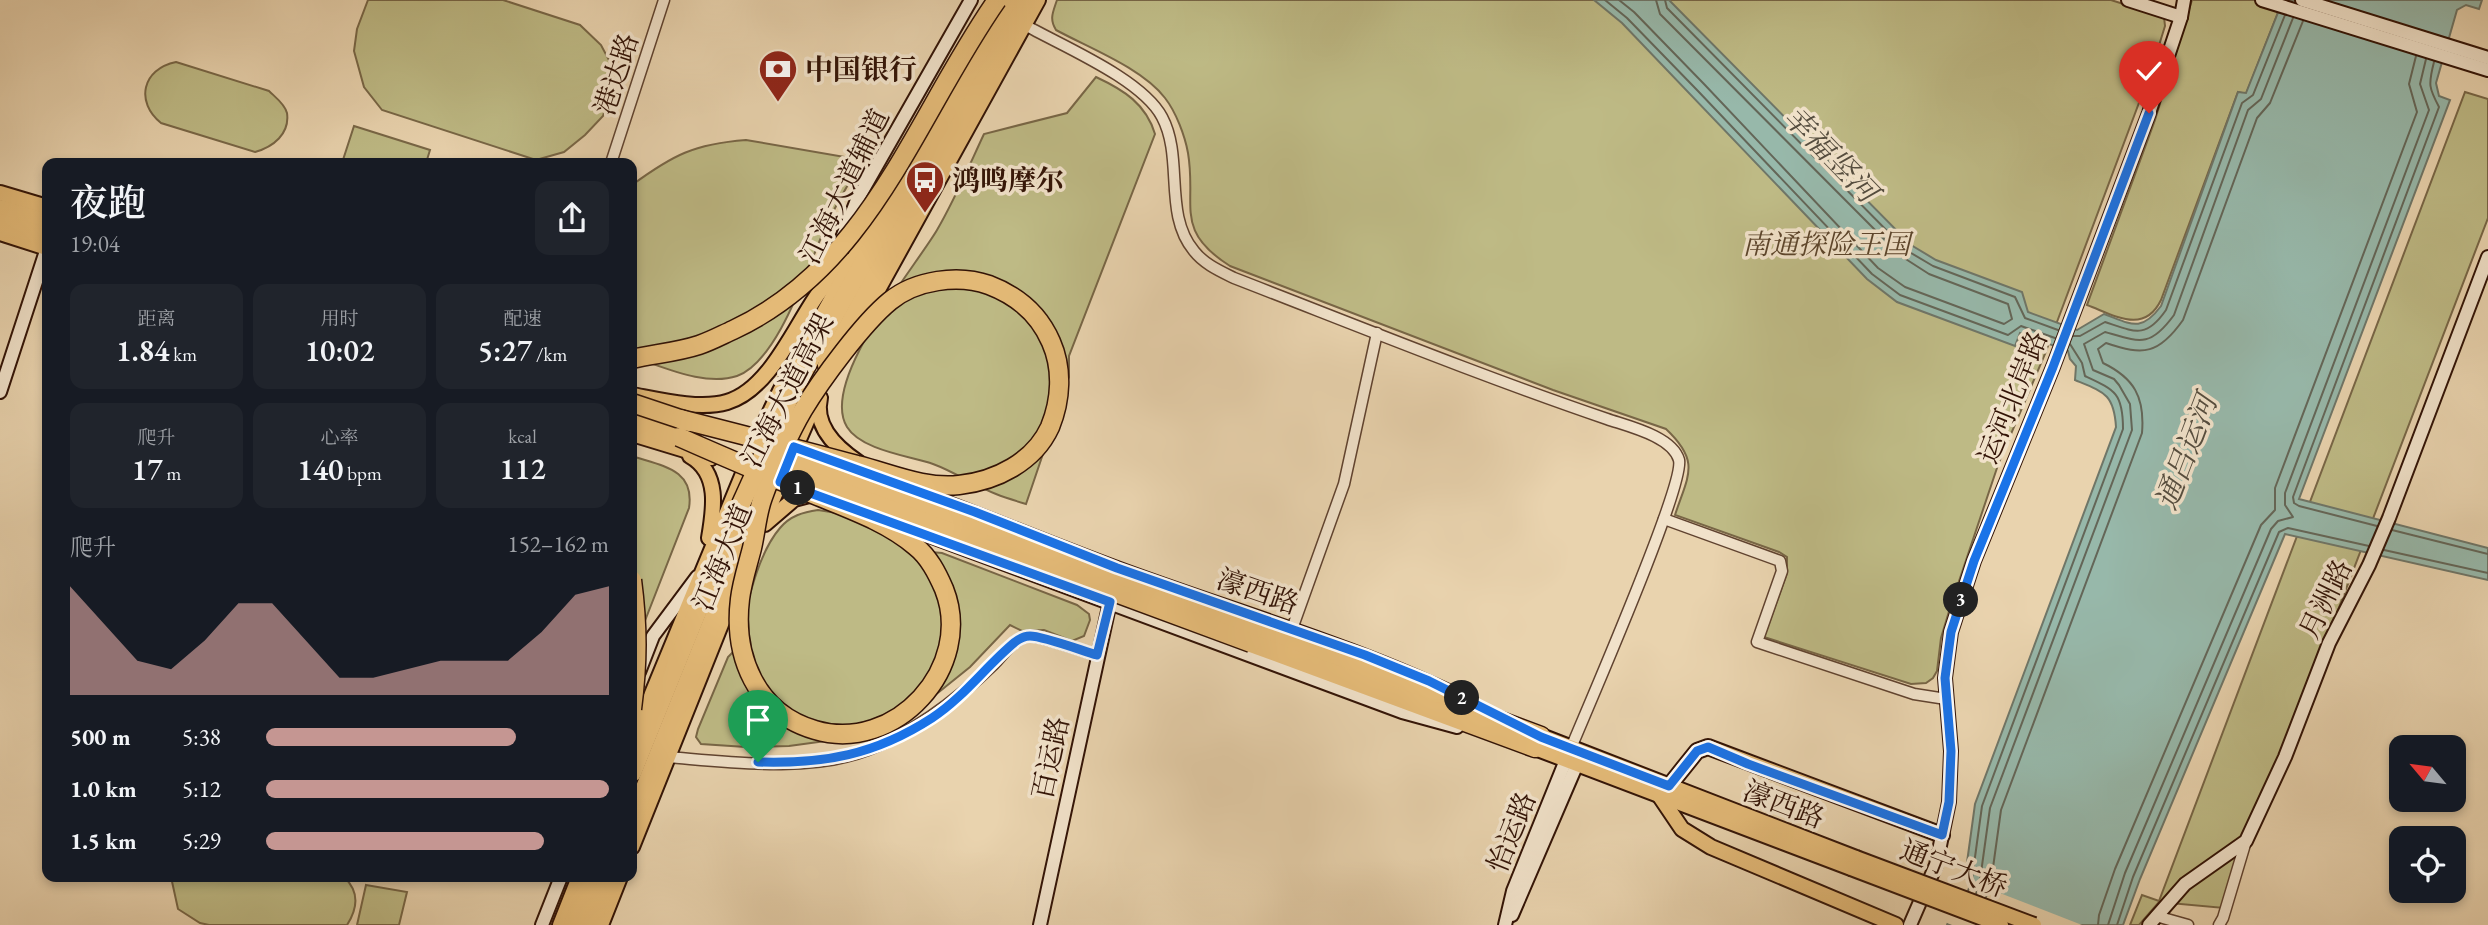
<!DOCTYPE html>
<html lang="zh">
<meta charset="utf-8">
<style>
:root{--surface:#171b24;--page:#20242c;--text:#f1f3f6;--muted:#9ea1a6;--accent:#c59692}
body{margin:0;font-family:"EB Garamond","Noto Serif SC",serif;background:var(--page);color:var(--text);height:100vh;display:flex;flex-direction:column;font-size:26px;white-space:nowrap}
*{box-sizing:border-box;margin:0}
p{font-size:23px;color:var(--muted)}
.icon{flex:none;width:38px;height:38px;fill:none;stroke:currentColor;stroke-width:2;stroke-linecap:round;stroke-linejoin:round}
.map{position:relative;flex:1;overflow:hidden}
.details{position:absolute;left:42px;top:158px;width:595px;height:724px;display:flex;flex-direction:column;background:var(--surface);border-radius:14px;box-shadow:0 4px 10px #0003}
.details>*{flex:none}
.needle{width:46px;rotate:299deg}
.fabs{position:absolute;left:2389px;top:735px;display:grid;gap:14px}
.fabs a{display:grid;place-items:center;width:77px;height:77px;border-radius:14px;background:var(--surface);box-shadow:0 4px 10px #0003;font-size:35px}
.pin{position:absolute;display:grid;place-items:center;width:60px;height:60px;color:#fff;margin:-72px -30px;border-radius:50% 50% 50% 0;rotate:-45deg;box-shadow:0 0 7px #0007}
.pin .icon{rotate:45deg}
.km{position:absolute;width:35px;height:35px;margin:-18px;border-radius:50%;background:#222;color:#fff;font-size:19px;line-height:35px;text-align:center}
.round{display:grid;place-items:center;flex:none;width:74px;height:74px;border-radius:14px;background:var(--page)}
.head{display:flex;align-items:center;justify-content:space-between;height:119px;padding:0 28px}
h1{font-size:38px;font-weight:600;line-height:52px}
.figures{display:grid;grid-template-columns:repeat(3,1fr);gap:10px;height:119px;padding:7px 28px}
.figures div{display:grid;align-content:center;border-radius:14px;background:var(--page);text-align:center}
.figures b{font-size:30px;font-weight:600}
.figures small{font-size:19px;font-weight:400}
.figures p{font-size:19px}
.chart{height:196px;padding:14px 28px}
.chart p{display:flex;justify-content:space-between}
.chart svg{width:100%;height:126px;margin-top:7px;fill:var(--accent);opacity:.7}
ul{padding:0 28px;list-style:none;font-size:23px}
li{display:grid;grid-template-columns:112px 84px 1fr;align-items:center;height:52px}
li i{height:18px;border-radius:9px;background:var(--accent)}
.map>svg:first-child{display:block}
.green{fill:#beba85;stroke:#786646;stroke-width:2}
.water{fill:#97b8aa;stroke:#6f7668;stroke-width:2}
.pier{fill:#e9d3ae}
.lines{fill:none;stroke-linecap:round;stroke-linejoin:round}
.shore{stroke:#646658;stroke-width:2}
.street-casing{stroke:#604330;stroke-width:13}
.secondary-casing{stroke:#321306;stroke-width:16}
.primary-casing{stroke:#321306;stroke-width:18}
.highway-casing{stroke:#321306;stroke-width:21}
.street{stroke:#f1e2ca;stroke-width:10}
.secondary{stroke:#f1e2ca;stroke-width:12}
.primary{stroke:#e4ba77;stroke-width:14}
.highway{stroke:#e4ba77;stroke-width:18}
.primary-bridge-casing{stroke:#321306;stroke-width:18;stroke-linecap:butt}
.highway-bridge-casing{stroke:#321306;stroke-width:21;stroke-linecap:butt}
.primary-bridge{stroke:#e4ba77;stroke-width:14}
.highway-bridge{stroke:#e4ba77;stroke-width:18}
.route-casing{stroke:#fff;stroke-width:14}
.route{stroke:#1a73e8;stroke-width:9}
.labels{text-anchor:middle;dominant-baseline:central;stroke-width:7;stroke-linejoin:round;paint-order:stroke}
.poi-label{font-size:28px;font-weight:bold;fill:#321306;stroke:#f1e2ca;text-anchor:start}
.street-label{font-size:28px;fill:#321306;stroke:#f1e2ca}
.park-label{font-size:28px;font-style:italic;fill:#5c452c;stroke:#f1e2ca}
.water-label{font-size:30px;font-style:italic;fill:#554d3f;stroke:#f1e2ca}
</style>
<div class="map">
<svg width="2488" height="925" viewBox="0 0 2488 925">
<rect width="100%" height="100%" fill="#e9d3ae"/>
<filter id="stains"><feTurbulence type="fractalNoise" baseFrequency=".00286" numOctaves="4"/><feColorMatrix values="0 0 0 0 .2 0 0 0 0 .09 0 0 0 0 .02 0 0 0 .5 -.17"/></filter>
<radialGradient id="worn" r=".72"><stop offset=".6" stop-color="#630" stop-opacity="0"/><stop offset="1" stop-color="#630" stop-opacity=".3"/></radialGradient>
<g class="green">
<path d="M368,0H503L580,25L601,45L610,62L612,86L603,116L585,135L564,152L536,160L382,110L364,87L354,51L357,29Z"/>
<path d="M1057,0H2111L2164,17L2165,26L2152,68L2045,354L1999,462L1950,608L1941,638L1937,671L1933,678L1926,683L1911,684L1764,637L1787,573V557L1779,552L1675,515C1688,475 1701,462 1666,429L1553,390L1230,266C1173,230 1197,206 1188,153C1185,136 1176,112 1165,98C1142,68 1089,48 1056,30C1049,19 1053,12 1057,0Z"/>
<path d="M2192,0H2283L2246,94L2238,92L2161,300C2144,335 2114,315 2087,305L2155,120Z"/>
<path d="M176,62L269,91C275,97 285,104 287,113C290,134 273,147 255,152L161,123C135,102 142,69 176,62Z"/>
<path d="M1096,77C1124,90 1146,104 1155,134L1069,356V377L1026,504C1016,501 1006,498 996,494C975,486 955,472 933,464C909,456 861,450 847,427C819,381 914,269 937,230C955,199 969,166 984,134L1067,113Z"/>
<path d="M2465,92L2488,99V218L2224,908L2159,902L2139,925H2130L2142,895L2159,901Z"/>
<path d="M354,126L430,150L426,163H342Z"/>
<path d="M746,140L862,160C850,182 836,204 826,226C808,265 779,361 737,376C704,387 662,366 632,357V185C673,155 694,144 746,140Z"/>
<path d="M632,456C662,466 695,469 689,508L632,654Z"/>
<path d="M818,510L837,513L931,552L942,553L1077,605L1089,614L1090,620L1084,636L1072,641L1044,630L1022,631L1010,625L970,667L939,692L920,706L855,737L789,746L746,747L701,744L696,737L698,729L728,657L736,649C746,613 755,557 780,528C790,516 803,512 818,510Z"/>
<path d="M171,877H344C359,891 358,908 347,925H209L200,923L178,909Z"/>
<path d="M366,885L407,892L399,925H357Z"/>
</g>
<path class="water" d="M1594,0H1669L1911,245L1936,260L2022,292L2028,312L2077,330L2104,314C2131,324 2141,333 2161,306L2238,92L2246,93L2283,0H2482L2479,9L2466,5L2457,10L2436,83L2439,96L2450,100L2299,499L2488,548V580L2285,534L2140,879L2123,925H1947L1965,877L1975,804L2116,427C2114,394 2104,392 2075,380L2076,366L2070,359L2068,351L2020,333L2015,346L1897,302L1867,279L1622,23Z"/>
<path class="pier" d="M1961,878L2082,925H1952L1945,922Z"/>
<g class="lines">
<g class="shore">
<path d="M1605,0L1627,18L1697,90L1872,274L1900,295L2008,335L2021,326L2055,338"/>
<path d="M1619,0L1634,12L1704,84L1878,268L1905,287L2004,324L2012,319L2008,304L1929,274L1901,256L1660,14L1656,0"/>
<path d="M1665,0L1667,8L1906,250L1933,266L2015,297L2025,318L2058,330"/>
<path d="M2073,336H2080L2105,322C2135,332 2146,339 2166,310L2242,103L2253,95L2285,15"/>
<path d="M2377,526L2299,506L2294,503L2293,497L2439,107C2429,88 2428,85 2434,62"/>
<path d="M2392,530L2488,554"/>
<path d="M2384,550L2488,573"/>
<path d="M1968,891L1972,879L1982,806L2123,429C2123,393 2115,390 2085,376L2082,363L2070,344"/>
<path d="M1976,894L1980,880L1990,808L2132,430L2130,404L2119,385L2114,379L2093,370L2084,344L2105,332C2140,342 2150,348 2174,315L2248,110L2261,99L2293,18"/>
<path d="M1986,897L1991,882L2001,810L2142,433C2145,397 2134,378 2103,363L2098,349L2106,343C2144,356 2159,354 2183,320L2257,118L2270,103L2303,21"/>
<path d="M2098,925L2099,915L2115,869L2261,525L2275,510V488L2417,112L2409,84L2416,56"/>
<path d="M2108,925L2125,873L2271,529L2278,521L2293,517L2285,505V493L2429,110L2420,84L2426,59"/>
<path d="M2117,925L2133,877L2279,532L2288,528L2369,546"/>
</g>
<g class="street-casing">
<g id="street">
<path d="M1025,25C1062,46 1142,79 1162,117C1184,158 1163,214 1194,251C1204,264 1220,271 1234,278C1358,326 1481,376 1607,419C1627,426 1672,436 1679,460C1685,485 1587,709 1571,748"/>
<path d="M611,163L664,0"/>
<path d="M1664,519L1780,561L1782,571L1757,642L1914,694L1946,699"/>
<path d="M1292,629L1344,484L1377,333"/>
<path d="M667,757C729,762 809,773 868,750C917,731 957,700 994,664C1004,654 1015,636 1031,636C1046,637 1081,651 1097,655"/>
<path d="M2156,916L2188,925"/>
<path d="M2219,925L2223,918L2246,841"/>
</g>
</g>
<g class="secondary-casing">
<g id="secondary">
<path d="M2128,0L2181,17"/>
<path d="M2262,0L2488,70"/>
<path d="M2302,0L2488,58"/>
<path d="M842,238L857,200L971,0"/>
<path d="M0,392L47,248"/>
<path d="M903,486C975,512 1046,542 1117,568C1236,612 1358,646 1471,702"/>
<path d="M889,521L1402,712L1457,727"/>
<path d="M639,672L653,636L697,577"/>
<path d="M1512,915L1577,764"/>
<path d="M542,925L561,877"/>
<path d="M1040,925L1110,602"/>
<path d="M1505,925L1513,891L1566,760"/>
<path d="M1910,925L1936,865L1949,802L1951,751L1945,678L1951,632L1974,561L2053,367L2149,113L2181,17L2184,0"/>
<path d="M2149,925L2185,884L2246,841L2285,757L2329,643L2369,565L2389,518L2488,257"/>
</g>
</g>
<g class="primary-casing">
<g id="primary">
<path d="M0,193L47,207"/>
<path d="M0,233L47,248"/>
<path d="M858,326L1038,0"/>
<path d="M632,395C659,400 700,410 727,402C769,390 794,328 818,294C827,282 836,271 845,260"/>
<path d="M820,398C813,427 838,449 859,463"/>
<path d="M632,434L711,458"/>
<path d="M690,456C720,473 714,509 709,538"/>
<path d="M762,524L814,405"/>
<path d="M765,524L794,499L813,494"/>
<path d="M1541,736L1856,858"/>
<path d="M632,742L759,435L780,391L895,185"/>
<path d="M1535,748L1851,868"/>
<path d="M1669,786L1697,751L1708,747L1942,835"/>
<path d="M1659,795L1682,829L1711,847L1896,925"/>
<path d="M632,847L738,582"/>
<path d="M560,925L579,877"/>
<path d="M601,925L620,877"/>
</g>
</g>
<g class="highway-casing">
<g id="highway">
<path d="M0,209L47,223"/>
<path d="M0,223L47,237"/>
<path d="M827,365L1026,0"/>
<path d="M790,396L1008,0"/>
<path d="M632,421L679,437"/>
<path d="M1254,629L1541,736"/>
<path d="M1251,643L1535,748"/>
<path d="M632,773L741,504"/>
<path d="M632,820L753,521"/>
<path d="M573,925L591,877"/>
<path d="M590,925L609,877"/>
</g>
</g>
<use href="#street" class="street"/>
<use href="#secondary" class="secondary"/>
<use href="#primary" class="primary"/>
<use href="#highway" class="highway"/>
<g class="primary-bridge-casing">
<g id="primary-bridge">
<path d="M1856,858L2034,925"/>
<path d="M1851,868L2001,925"/>
</g>
</g>
<g class="highway-bridge-casing">
<g id="highway-bridge">
<path d="M632,359C654,354 678,352 699,345C711,341 722,335 733,330C872,265 915,117 997,0"/>
<path d="M632,403L689,422"/>
<path d="M679,437C724,457 769,476 815,495C849,509 887,522 915,546C929,557 937,573 944,589C975,667 895,754 815,730C756,713 733,656 740,599C742,582 748,564 752,548C756,531 757,513 763,497C772,472 790,432 803,410C821,380 863,323 890,301C916,280 958,274 989,285C1018,296 1039,314 1051,342C1063,369 1061,400 1050,427C1034,462 996,481 959,485C924,489 890,473 857,465C798,449 739,434 680,419"/>
<path d="M785,456L1254,629"/>
<path d="M789,472L1251,643"/>
<path d="M741,504L790,396"/>
<path d="M632,580C638,626 638,663 632,709"/>
</g>
</g>
<use href="#primary-bridge" class="primary-bridge"/>
<use href="#highway-bridge" class="highway-bridge"/>
</g>
<g class="lines">
<g class="route-casing">
<path id="route" d="M758,762C824,764 875,755 932,718C964,697 986,666 1015,642C1019,639 1025,636 1030,636C1043,636 1083,651 1097,655L1110,602L780,482L794,447L975,512L1117,568L1365,655L1429,681L1541,737L1669,786L1697,751L1708,747L1748,764L1942,835L1949,802L1951,751L1945,678L1951,632L1974,561L2053,367L2149,113"/>
</g>
<use href="#route" class="route"/>
</g>
<defs>
<g id="bank-pin" transform="scale(2.0125)"><path d="M0 17L-7.5 6A9.5 9.5 0 1 1 7.5 6Z" fill="#8f2418" stroke="#f1e2ca"/><path d="M-6-4H6V4H-6ZM0-2.3a2.3 2.3 0 1 0 0 4.6a2.3 2.3 0 1 0 0-4.6Z" fill="#fff"/></g>
<g id="bus-pin" transform="scale(2.0125)"><path d="M0 17L-7.5 6A9.5 9.5 0 1 1 7.5 6Z" fill="#8f2418" stroke="#f1e2ca"/><path d="M-5-6H5V4H4V6H2V4H-2V6H-4V4H-5ZM-3.5-4V0h7V-4ZM-3.5 1.2v1.5H-2V1.2ZM2 1.2v1.5H3.5V1.2Z" fill="#fff"/></g>
</defs>
<g fill-rule="evenodd">
<use href="#bank-pin" x="778" y="69"/>
<use href="#bus-pin" x="925" y="180"/>
</g>
<g class="labels">
<g class="poi-label">
<text x="805" y="69">中国银行</text>
<text x="952" y="180">鸿鸣摩尔</text>
</g>
<g class="street-label">
<text transform="translate(616 74) rotate(-72)">港达路</text>
<text transform="translate(844 186) rotate(-64)">江海大道辅道</text>
<text transform="translate(787 390) rotate(-63)">江海大道高架</text>
<text transform="translate(2012 397) rotate(-68)">运河北岸路</text>
<text transform="translate(722 557) rotate(-68)">江海大道</text>
<text transform="translate(1258 591) rotate(19)">濠西路</text>
<text transform="translate(2325 599) rotate(-64)">月洲路</text>
<text transform="translate(1050 758) rotate(-78)">百运路</text>
<text transform="translate(1784 804) rotate(21)">濠西路</text>
<text transform="translate(1511 832) rotate(-68)">怡运路</text>
<text transform="translate(1954 868) rotate(21)">通宁大桥</text>
</g>
<g class="park-label">
<text x="1826" y="244">南通探险王国</text>
</g>
<g class="water-label">
<text transform="translate(1831 154) rotate(46)">幸福竖河</text>
<text transform="translate(2186 452) rotate(-69)">通吕运河</text>
</g>
</g>
<rect width="100%" height="100%" filter="url(#stains)"/>
<rect width="100%" height="100%" fill="url(#worn)"/>
</svg>
<div class="fabs">
<a><svg class="needle" viewBox="-14 -14 28 28"><path d="M0-13l5 13h-10z" fill="#e53935"/><path d="M0 13l5-13h-10z" fill="#9ea1a6"/></svg></a>
<a><svg class="icon" aria-label="locate" viewBox="0 0 24 24"><circle cx="12" cy="12" r="6"/><path d="M12 2v4M12 18v4M2 12h4M18 12h4"/></svg></a>
</div>
<div class="pin" style="left:758px;top:762px;background:#1e9e55"><svg class="icon" aria-label="arrive" viewBox="0 0 24 24"><path d="M6 21V4h12l-3 4 3 4H6"/></svg></div>
<div class="pin" style="left:2149px;top:113px;background:#d93025"><svg class="icon" aria-label="check" viewBox="0 0 24 24"><path d="M5 12l5 5 9-10"/></svg></div>
<b class="km" style="left:798px;top:488px">1</b>
<b class="km" style="left:1462px;top:698px">2</b>
<b class="km" style="left:1961px;top:600px">3</b>
<section class="details">
<div class="head"><div><h1>夜跑</h1><p>19:04</p></div><a class="round"><svg class="icon" aria-label="share" viewBox="0 0 24 24"><path d="M12 15V3M7 8l5-5 5 5M5 13v7h14v-7"/></svg></a></div>
<div class="figures">
<div><p>距离</p><b>1.84<small> km</small></b></div>
<div><p>用时</p><b>10:02</b></div>
<div><p>配速</p><b>5:27<small> /km</small></b></div>
</div>
<div class="figures">
<div><p>爬升</p><b>17<small> m</small></b></div>
<div><p>心率</p><b>140<small> bpm</small></b></div>
<div><p>kcal</p><b>112</b></div>
</div>
<div class="chart"><p><span>爬升</span>152–162 m</p>
<svg viewBox="0 0 160 44" preserveAspectRatio="none"><path d="M0 44V6L10 19L20 32L30 35L40 25L50 12L60 12L70 25L80 38L90 38L100 35L110 32L120 32L130 32L140 22L150 9L160 6V44z"/></svg>
</div>
<ul>
<li><b>500 m</b>5:38<i style="width:73%"></i></li>
<li><b>1.0 km</b>5:12<i style="width:100%"></i></li>
<li><b>1.5 km</b>5:29<i style="width:81%"></i></li>
</ul>
</section>
</div>
